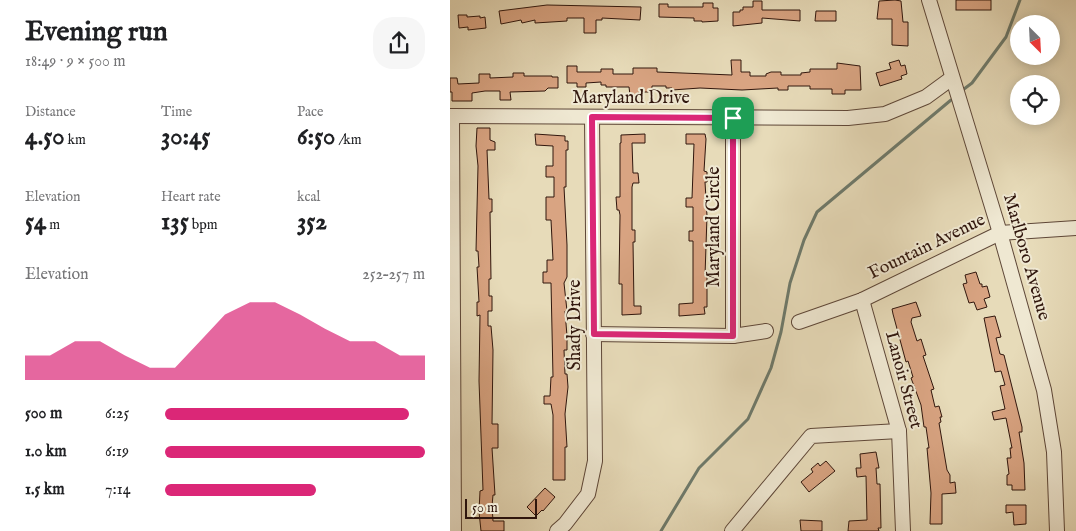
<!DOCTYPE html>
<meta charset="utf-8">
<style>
:root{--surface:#fff;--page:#f6f6f6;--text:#202124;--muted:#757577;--accent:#db2777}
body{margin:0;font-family:"IM FELL English",serif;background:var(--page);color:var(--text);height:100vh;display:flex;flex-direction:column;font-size:19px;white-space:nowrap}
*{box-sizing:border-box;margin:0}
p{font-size:16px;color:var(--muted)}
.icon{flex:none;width:28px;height:28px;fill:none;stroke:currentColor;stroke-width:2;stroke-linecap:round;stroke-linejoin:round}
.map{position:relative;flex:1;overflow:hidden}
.panel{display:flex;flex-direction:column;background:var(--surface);width:450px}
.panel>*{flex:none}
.needle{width:32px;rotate:156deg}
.controls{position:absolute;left:560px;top:15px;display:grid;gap:10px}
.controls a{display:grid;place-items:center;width:50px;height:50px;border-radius:50%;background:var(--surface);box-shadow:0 2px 12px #0003;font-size:25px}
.scale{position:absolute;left:15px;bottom:12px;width:72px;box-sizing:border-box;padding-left:5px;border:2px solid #30160d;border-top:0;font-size:14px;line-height:18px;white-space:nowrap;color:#30160d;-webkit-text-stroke:4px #efe8d2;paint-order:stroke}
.pin{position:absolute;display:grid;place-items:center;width:42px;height:42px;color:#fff;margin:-21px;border-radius:10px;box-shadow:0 2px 8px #0006}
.round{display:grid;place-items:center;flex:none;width:52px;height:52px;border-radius:20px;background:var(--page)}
.head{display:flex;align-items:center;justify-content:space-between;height:85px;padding:0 25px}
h1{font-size:28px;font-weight:700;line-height:38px}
.figures{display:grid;grid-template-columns:repeat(3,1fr);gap:8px;height:85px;padding:5px 25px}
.figures div{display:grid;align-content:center}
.figures b{font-size:25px;font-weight:700}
.figures small{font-size:14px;font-weight:400}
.figures p{font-size:14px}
.chart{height:140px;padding:10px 25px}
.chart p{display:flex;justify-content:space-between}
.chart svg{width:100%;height:90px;margin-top:5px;fill:var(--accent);opacity:.7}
ul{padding:0 25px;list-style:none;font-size:16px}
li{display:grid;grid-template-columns:80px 60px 1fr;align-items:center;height:38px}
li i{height:12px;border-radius:6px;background:var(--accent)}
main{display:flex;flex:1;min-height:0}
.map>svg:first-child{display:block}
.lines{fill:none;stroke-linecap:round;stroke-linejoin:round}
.stream{stroke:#6e7a6b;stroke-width:3}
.building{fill:#d9a482;stroke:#30160d}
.minor-casing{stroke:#5e4738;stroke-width:16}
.minor{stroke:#efe8d2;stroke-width:14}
.route-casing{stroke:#fff;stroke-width:10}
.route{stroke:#db2777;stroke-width:6}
.labels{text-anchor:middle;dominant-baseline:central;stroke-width:4;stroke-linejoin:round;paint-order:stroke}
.street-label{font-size:18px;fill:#30160d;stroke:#efe8d2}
</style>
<main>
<section class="panel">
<div class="head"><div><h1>Evening run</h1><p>18:49 · 9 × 500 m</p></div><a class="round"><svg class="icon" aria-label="share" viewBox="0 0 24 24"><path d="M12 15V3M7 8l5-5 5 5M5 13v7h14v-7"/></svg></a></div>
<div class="figures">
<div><p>Distance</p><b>4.50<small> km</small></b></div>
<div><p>Time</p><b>30:45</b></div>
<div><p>Pace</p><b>6:50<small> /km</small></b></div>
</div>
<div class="figures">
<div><p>Elevation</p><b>54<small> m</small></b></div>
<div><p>Heart rate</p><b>135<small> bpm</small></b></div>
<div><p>kcal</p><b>352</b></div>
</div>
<div class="chart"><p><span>Elevation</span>252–257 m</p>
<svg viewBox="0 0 160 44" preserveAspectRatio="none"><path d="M0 44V32L10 32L20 25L30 25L40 32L50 38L60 38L70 25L80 12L90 6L100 6L110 12L120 19L130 25L140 25L150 32L160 32V44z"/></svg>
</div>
<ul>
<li><b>500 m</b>6:25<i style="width:94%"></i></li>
<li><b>1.0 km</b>6:19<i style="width:100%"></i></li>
<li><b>1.5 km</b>7:14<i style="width:58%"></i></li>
</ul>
</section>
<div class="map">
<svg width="626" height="531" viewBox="0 0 626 531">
<rect width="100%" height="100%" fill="#e7dbb9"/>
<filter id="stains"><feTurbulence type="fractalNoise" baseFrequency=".004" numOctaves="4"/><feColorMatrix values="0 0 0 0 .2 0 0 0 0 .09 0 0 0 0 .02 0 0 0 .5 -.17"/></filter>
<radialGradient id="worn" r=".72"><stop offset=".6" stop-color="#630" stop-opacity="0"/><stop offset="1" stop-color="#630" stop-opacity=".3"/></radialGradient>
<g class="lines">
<g class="stream">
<path d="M514,89L522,83L556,37L570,0"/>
<path d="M211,531L249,468L298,419L321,368L331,332L340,283L354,240L367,212L501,100"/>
</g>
</g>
<g class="building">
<path d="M445,0L451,1L453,22H458V46L442,45V19H427L429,1Z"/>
<rect x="506" y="0" width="35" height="10"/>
<path d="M303,1H312V10H350V21L312,18V23L283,26V12H290V10H293V7H303Z"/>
<path d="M253,3H263V8H268V21L252,22V21H244V18L209,17V4H218V7H253Z"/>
<path d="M97,5L191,7L190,20L152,18V20H146V33H134V18H117V21L85,23V20L72,23L71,20L51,24L49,11Z"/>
<path d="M366,11H386V21H365Z"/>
<path d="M8,15H17V17L30,16V18L35,17L36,28L18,30V27L9,28Z"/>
<path d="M281,60H291V72H300V76H316V74L321,72H331V75H351V73L360,72V69H387V63L410,66L411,90H395V94H382V89H360V86H338V90H328V88L292,90L250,88L222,90V88H216V86H202V92H189V95H180L179,87H156V85H151V82L136,83V87H127V83H117V66H127V72H151V69H163V74H183V68H207V72L282,75Z"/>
<path d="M449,60L451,66L455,65L457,74L451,76L452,79L430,86L426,73L441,69L439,63Z"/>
<path d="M63,73H74V76H102V77H108V88H98L95,91L60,92L61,100H50V91H35L22,93V101H2V92H0V78H7L8,84L29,83V74H40V78L63,77Z"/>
<path d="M27,128H40V140L45,142V150H37L39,199H42V212H40L41,279H39V296H42V311H38V326H41L43,350L42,424H48V448H42L45,495H43L42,506L43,521H54V531H31L29,512L30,491L33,490L29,381L30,315L27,316V302H29L27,267H29L28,251H26L28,166L26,146Z"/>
<path d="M85,134L115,136V141H118V150H116V187H114L117,245V277L114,283L117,311H115L117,336V350H114L115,374H117L118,387L115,414L117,447H115V480H103V415L101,404H94V396H100L101,377H103L101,283H93V272H97V260H103L101,220H96V197H104V177H96V166H103V146L86,145Z"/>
<path d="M195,134V143H182L183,173H188L189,183H183L182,187V230H185V242H183L184,306H191V314L172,315V284H169L170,215L169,210H167L166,197H170V143H171V135Z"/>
<path d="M236,134H255L256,139L254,171L257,172V182H255L257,216L255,276H257V307H254L255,314L229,316V304L243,303V241H239V231H243V207H236V198H242L244,144H236Z"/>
<path d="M526,272L530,284H532V287L537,286L540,297L534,299L537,307L527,310L524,302L519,303L513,284L517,283L515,275Z"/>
<path d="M466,302L471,316L462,318L461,322L467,341L471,339L476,355L473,356L484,389L481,390L485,407L489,406L492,417H490L491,422L489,423L497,470L500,475V483L505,482L506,493L492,494V524H480L481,493L477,448H479L476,427H474L471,405L461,378L463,377L458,361L456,362L443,314L442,309Z"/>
<path d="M545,316L551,337L546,338L550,354L554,355L572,427V432H569L574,463L575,490H562V485H557V475L559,474L557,458H561L560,448H562L556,418L544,420L542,412L555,409L550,386L555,385L551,371L545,372L534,318Z"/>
<path d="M426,452L429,468H426L427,484H430L431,528H428L429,531H398L399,521L417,520L416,476L407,477L406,468H411L410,454Z"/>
<path d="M376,461L385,471L359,492L351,482L363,472L361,469L368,463L370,466Z"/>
<path d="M95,488L105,497L93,511L92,510L86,516L77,507Z"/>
<path d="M556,505H576V524L564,525L563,512L556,513Z"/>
<path d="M350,520L372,521V531H351Z"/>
</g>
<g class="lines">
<g class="minor-casing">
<g id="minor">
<path d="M479,0L550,233L594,390L604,452L607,531"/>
<path d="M0,116L398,118L435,114L476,97L502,78"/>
<path d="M2,116L4,531"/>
<path d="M412,300L449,431L453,531"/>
<path d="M349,322L412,300L550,233L626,228"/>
<path d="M143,334L283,336L316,331"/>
<path d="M283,336V118"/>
<path d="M107,531L115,524L138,494L145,461L142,117"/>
<path d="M282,531L361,436L449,431"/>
</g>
</g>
<use href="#minor" class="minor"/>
</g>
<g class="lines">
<g class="route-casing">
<path id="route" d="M142,117L283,118V336L144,334Z"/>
</g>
<use href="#route" class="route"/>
</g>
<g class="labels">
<g class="street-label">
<text x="181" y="98">Maryland Drive</text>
<text transform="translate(264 227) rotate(-90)">Maryland Circle</text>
<text transform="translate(477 247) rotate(-26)">Fountain Avenue</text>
<text transform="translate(576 257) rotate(74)">Marlboro Avenue</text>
<text transform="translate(125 325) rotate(-90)">Shady Drive</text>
<text transform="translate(453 380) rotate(75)">Lanoir Street</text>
</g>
</g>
<rect width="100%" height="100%" filter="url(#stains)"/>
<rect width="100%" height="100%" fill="url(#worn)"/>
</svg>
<div class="controls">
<a><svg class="needle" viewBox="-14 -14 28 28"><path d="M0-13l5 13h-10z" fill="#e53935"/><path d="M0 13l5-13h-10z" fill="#757577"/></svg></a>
<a><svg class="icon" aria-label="locate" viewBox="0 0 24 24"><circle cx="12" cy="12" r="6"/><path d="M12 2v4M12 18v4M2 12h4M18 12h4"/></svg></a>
</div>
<div class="scale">50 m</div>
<div class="pin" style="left:283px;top:118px;background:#1e9e55"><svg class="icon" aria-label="arrive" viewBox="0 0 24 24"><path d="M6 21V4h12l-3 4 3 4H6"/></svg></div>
</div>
</main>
